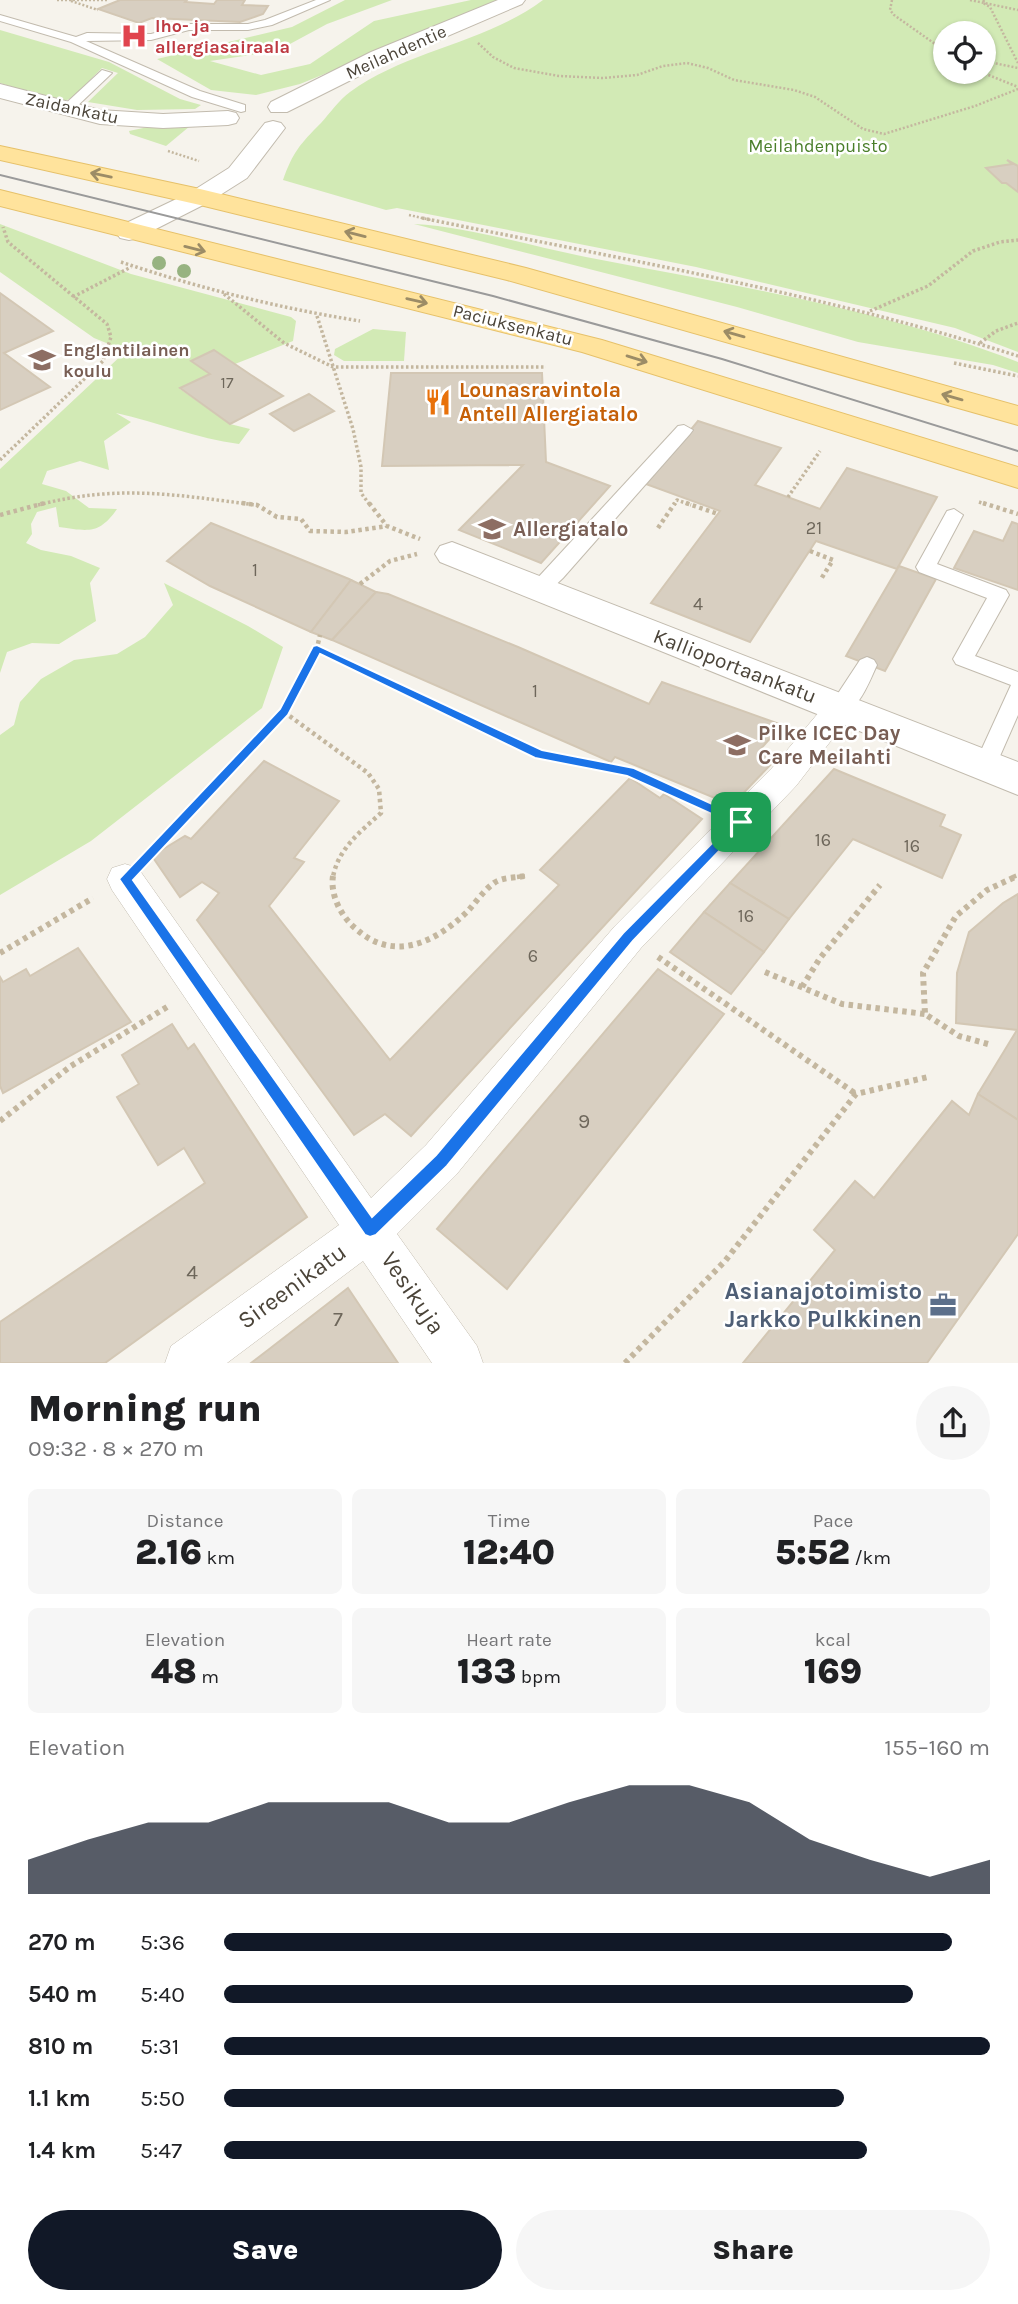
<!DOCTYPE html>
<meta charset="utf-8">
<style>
:root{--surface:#fff;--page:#f6f6f6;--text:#202124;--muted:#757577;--accent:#111827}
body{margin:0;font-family:Karla,sans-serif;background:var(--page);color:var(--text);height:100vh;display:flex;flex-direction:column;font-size:26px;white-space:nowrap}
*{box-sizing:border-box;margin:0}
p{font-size:23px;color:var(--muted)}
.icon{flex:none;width:38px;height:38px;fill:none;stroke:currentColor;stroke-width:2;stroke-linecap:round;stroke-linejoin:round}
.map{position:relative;height:1363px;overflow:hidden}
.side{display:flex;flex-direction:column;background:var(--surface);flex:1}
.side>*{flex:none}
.tools{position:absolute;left:933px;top:21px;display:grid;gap:14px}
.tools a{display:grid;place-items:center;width:63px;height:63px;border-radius:50%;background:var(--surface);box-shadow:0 2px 5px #0004;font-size:35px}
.pin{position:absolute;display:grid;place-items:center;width:60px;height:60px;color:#fff;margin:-30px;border-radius:14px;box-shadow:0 4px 10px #0006}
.round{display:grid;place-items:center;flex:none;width:74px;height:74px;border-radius:37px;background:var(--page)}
.headline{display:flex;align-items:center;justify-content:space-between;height:119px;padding:0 28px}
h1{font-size:38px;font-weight:800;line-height:52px}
.stats{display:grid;grid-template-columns:repeat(3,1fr);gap:10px;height:119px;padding:7px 28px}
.stats div{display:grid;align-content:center;border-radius:10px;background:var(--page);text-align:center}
.stats b{font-size:35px;font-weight:800}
.stats small{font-size:19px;font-weight:400}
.stats p{font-size:19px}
.chart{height:196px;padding:14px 28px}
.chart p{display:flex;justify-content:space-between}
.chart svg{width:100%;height:126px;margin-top:7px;fill:var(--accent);opacity:.7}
.cta{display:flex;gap:14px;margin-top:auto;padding:14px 28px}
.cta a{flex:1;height:80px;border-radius:42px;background:var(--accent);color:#fff;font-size:28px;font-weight:800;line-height:80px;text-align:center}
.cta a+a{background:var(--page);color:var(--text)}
ul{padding:0 28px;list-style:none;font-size:23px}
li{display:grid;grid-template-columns:112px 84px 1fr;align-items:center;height:52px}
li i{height:18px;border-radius:9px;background:var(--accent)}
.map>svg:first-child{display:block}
.green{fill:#d2eab5;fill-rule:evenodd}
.building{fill:#d8cfc1;stroke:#d3c7b4;stroke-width:2}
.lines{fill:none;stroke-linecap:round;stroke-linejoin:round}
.service-casing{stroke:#c2bbae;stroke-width:2}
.pedestrian-casing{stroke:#c2bbae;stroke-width:1}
.minor-casing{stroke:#c2bbae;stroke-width:2}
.primary-casing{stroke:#e6c16a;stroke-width:2}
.path-far3{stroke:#c4b79f;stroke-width:2.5;stroke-dasharray:2 2;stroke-linecap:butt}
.path-far2{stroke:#c4b79f;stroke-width:3.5;stroke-dasharray:2.5 2.5;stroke-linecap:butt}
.path-far1{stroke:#c4b79f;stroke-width:4.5;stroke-dasharray:3.5 3.5;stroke-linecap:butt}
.path{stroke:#c4b79f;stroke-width:6;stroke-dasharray:4.5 4.5;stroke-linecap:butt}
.service{fill:#fff;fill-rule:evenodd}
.pedestrian{fill:#fff;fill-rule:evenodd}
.minor{fill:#fff;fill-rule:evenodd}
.primary{fill:#ffe39c;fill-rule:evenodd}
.tram{stroke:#9a9a9a;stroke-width:2}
.tree{fill:#97b381}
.oneway{stroke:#9c8c66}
.route{fill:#1a73e8;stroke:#fff;stroke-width:2;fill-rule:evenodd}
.labels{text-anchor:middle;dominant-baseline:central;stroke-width:5;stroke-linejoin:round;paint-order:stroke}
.far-number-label{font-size:16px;fill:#6e675b}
.far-health-label{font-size:18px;font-weight:bold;fill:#be3a42;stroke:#fff;text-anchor:start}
.far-street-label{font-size:18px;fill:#4b4439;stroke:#fff}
.far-park-label{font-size:18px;fill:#4a7f2a;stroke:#fff}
.far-education-label{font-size:18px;font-weight:bold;fill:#785e54;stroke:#fff;text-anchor:start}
.number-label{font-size:18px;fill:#6e675b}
.food-label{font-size:21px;font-weight:bold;fill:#c56008;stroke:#fff;text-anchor:start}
.education-label{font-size:21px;font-weight:bold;fill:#785e54;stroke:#fff;text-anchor:start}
.street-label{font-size:21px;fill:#4b4439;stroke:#fff}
.near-number-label{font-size:21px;fill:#6e675b}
.near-street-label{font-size:24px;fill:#4b4439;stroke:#fff}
.near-service-label{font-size:24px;font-weight:bold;fill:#4e5e75;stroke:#fff;text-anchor:end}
</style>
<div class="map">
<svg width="1018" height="1363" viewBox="0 0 1018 1363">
<rect width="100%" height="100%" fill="#f6f3ec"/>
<g class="green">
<path d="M345,0H392L327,24L277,51L210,61L261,75L310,64L374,21L471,0H500L484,9L300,84L256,95L211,90L157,59L292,27Z"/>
<path d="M543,0H1018V352L955,328L696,267L397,208L386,210L283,180C293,152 300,144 321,123C330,113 339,100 350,92C408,50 486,43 543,0ZM945,33H984V72H945Z"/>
<path d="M0,30L109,62L180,99L201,105L195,109L137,110L88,102L118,73L102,68L72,98L62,102L0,83Z"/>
<path d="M190,126L166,146L130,134L129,131L148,127Z"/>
<path d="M0,224L131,274L291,317L296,321L293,341L235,364L214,350L192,360L210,374L180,389L230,424L250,429L239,444C197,439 158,422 116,413L131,422L104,441L109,470L80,461L47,471L42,484L66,491L89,508L117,509C99,535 88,531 59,527L56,507L37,512L31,524L32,534L26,543L41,550L71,556L100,568L90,583L96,621L59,644L32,643L7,652L0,673V469L126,351L94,338L0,272Z"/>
<path d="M414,224C470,227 530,246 586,257C731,285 880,308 1018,362V373L993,365L858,342L737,307Z"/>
<path d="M373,329L406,332L404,361H344L334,355L335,349Z"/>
<path d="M164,583L248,626L283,647L262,708L91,841L0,895V735L14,725L20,702L41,679L74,660L117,654L145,637L173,605Z"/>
</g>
<g class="building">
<path d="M120,0H187L185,2L214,4L217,0H245L242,5L268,6L263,14L240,22L152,18L139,23L98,9Z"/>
<path d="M1007,160L1018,166V192L1006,183H1002L986,168L1012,164Z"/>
<path d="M0,293L53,331L4,353L50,387L0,410Z"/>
<path d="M214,350L251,375L283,396L230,424L180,388L210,374L191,361Z"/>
<path d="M391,373H542L546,462L610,486L541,563L459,530L523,465L382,466Z"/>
<path d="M309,394L334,411L294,431L270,414Z"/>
<path d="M698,421L781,448L755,485L820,509L847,468L937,497L897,569L816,541L750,642L651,603L720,511L646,484Z"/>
<path d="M1012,522L1018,524V590L954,568L974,531L1003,541Z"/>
<path d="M211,523L349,579L351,580L311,632L210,586L167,561Z"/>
<path d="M899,566L936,579L885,671L846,656Z"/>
<path d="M351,580L376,592L332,640L311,632Z"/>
<path d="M376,592L388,594L518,647L649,704L662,682L782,725L759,751L776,759L732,805L615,757L611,762L332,640Z"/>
<path d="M264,761L339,801L294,858L304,862L269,906L390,1060L559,885L540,870L630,778L660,798L664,794L702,819L411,1136L385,1114L354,1135L197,920L219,893L202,882L180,897L152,856L185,836L191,839Z"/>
<path d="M834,769L945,815L940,826L961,835L942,878L853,839L789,919L730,883Z"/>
<path d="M730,883L789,919L764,952L704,912Z"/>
<path d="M1018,894V1120L978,1094L1017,1030L956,1023L957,973L969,932L1003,903Z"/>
<path d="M704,912L764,952L731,994L670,952Z"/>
<path d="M78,948L131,1022L3,1093L0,1086V977L3,982L26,969L30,976Z"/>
<path d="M658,969L724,1014L507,1289L437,1229Z"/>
<path d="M172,1024L188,1049L194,1044L307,1217L105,1363H0V1322L205,1183L184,1148L158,1165L117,1097L139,1084L122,1055Z"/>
<path d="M978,1094L1018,1120V1234L927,1363H743L835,1250L814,1230L855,1181L874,1198L952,1101L969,1115Z"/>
<path d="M348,1288L398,1363H251L268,1350Z"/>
</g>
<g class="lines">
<g class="service-casing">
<g id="service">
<path d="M316,0H330L272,25L248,30H189L151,40L86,41L200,91L245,105V111L241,112L192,97L71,42L0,21V15L76,37L87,33L151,34L189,24H248L265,20Z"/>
<path d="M102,70L112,73L71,112H63V106Z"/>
<path d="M684,425L693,430L690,434L563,578L547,593H533L530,588L533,583L678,426Z"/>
<path d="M954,509L963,515L937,564L1006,590L1009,595L975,656L1018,672V715L993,772L985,775L977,772L974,766L1011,685L956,664L953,659L987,598L919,572L916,567L947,511Z"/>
<path d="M867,657L874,660L877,665C869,682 856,720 833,713L830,707L833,701L860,660Z"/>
</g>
</g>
<g class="pedestrian-casing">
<path id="pedestrian" d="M841,695L852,699L857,707L796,786L641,948L456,1175L397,1234L477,1346L483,1363H432L363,1261L227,1363H165L171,1346L339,1225L112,890L107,879L112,868L125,864L138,868L371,1198L426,1145L615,926L772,768L830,699Z"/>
</g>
<g class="minor-casing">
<g id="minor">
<path d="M498,0H525L522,4L387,62L287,112H271L268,107L271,102L371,52Z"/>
<path d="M0,84L100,110L163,114L228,111L236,113L239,118L236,123L228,125L163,128L100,124L0,98Z"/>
<path d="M273,121L281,123L285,128L247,178L209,202L138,238L129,240L120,238L116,232L120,226L191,192L229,168L265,123Z"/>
<path d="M452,542L1018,762V795L440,562L435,554L440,546Z"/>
</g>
</g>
<g class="primary-casing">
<g id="primary">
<path d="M0,146L200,189L526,268L1018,406V425L507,280L200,205L0,160Z"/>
<path d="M0,190L602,340L1018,467V488L582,352L0,206Z"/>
</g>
</g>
<g class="path-far3">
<path d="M57,0H109"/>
<path d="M892,0L890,10L894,15L945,51"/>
<path d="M970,0L1018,10"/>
<path d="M984,0L983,3L990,7L1018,63"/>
<path d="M71,1L98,10"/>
<path d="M478,43L493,57L514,68L559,76L603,78L637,75L663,66L687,63L708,68L734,80L794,90L815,97L863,129L884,134L975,106L1018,89"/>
<path d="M984,61L1018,68"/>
<path d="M981,72L1018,87"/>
<path d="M168,151L199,161"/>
<path d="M409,215L431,220"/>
</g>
<g class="path-far2">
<path d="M422,218C622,259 823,294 1018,356"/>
<path d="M121,262C199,288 279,308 360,321"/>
<path d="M224,294L284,343L333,367H546"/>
<path d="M73,297L131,267"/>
<path d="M870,311L928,286L973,251L1000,242L1018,240"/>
<path d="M317,316L353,429L361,467V493L370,505"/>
<path d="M980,343L996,331L1018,323"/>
<path d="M954,363L1018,376"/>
<path d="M0,460L103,361L111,337L107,324L8,242L3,227"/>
<path d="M788,497L820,451"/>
<path d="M979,502L988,505"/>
<path d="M38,505C118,484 177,495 256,505"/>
<path d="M674,505L677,500L691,505"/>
</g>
<g class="path-far1">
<path d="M242,503L257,505L277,517L301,519L310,531L346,532L387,526"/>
<path d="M369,503L387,526L420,539"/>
<path d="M686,503L718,514"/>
<path d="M983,503L1018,514"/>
<path d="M0,515L45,503"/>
<path d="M658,528L675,503"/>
<path d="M810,551L833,560L821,579"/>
<path d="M360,584L390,561L417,554"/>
<path d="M317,648L539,755L629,771L705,806"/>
<path d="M284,712L368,773L379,789L381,813C360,832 338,849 333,877"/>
<path d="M149,855L284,712L317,648L320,635"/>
<path d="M517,877L525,876"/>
<path d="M1013,877L1018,875"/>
</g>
<g class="path">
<path d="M333,876C330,895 341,916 355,928C393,963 435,943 468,911C476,902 484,890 494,883C502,877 515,878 525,876"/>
<path d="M0,953L93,898"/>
<path d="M658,957L856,1094"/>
<path d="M765,972L842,1004L925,1014"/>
<path d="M802,987L820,958L880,885"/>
<path d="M988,1044L959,1036L925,1014L923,973L956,916L987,890L1017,876"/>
<path d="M0,1121L71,1066L167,1007"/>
<path d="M625,1363L725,1261L856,1094L928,1077"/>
</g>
<use href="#service" class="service"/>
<use href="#pedestrian" class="pedestrian"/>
<use href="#minor" class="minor"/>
<use href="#primary" class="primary"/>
<path class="tram" d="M0,175L493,296L722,359L1018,451"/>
</g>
<g class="tree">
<circle cx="159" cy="263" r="7"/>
<circle cx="184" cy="271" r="7"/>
</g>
<defs><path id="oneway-shaft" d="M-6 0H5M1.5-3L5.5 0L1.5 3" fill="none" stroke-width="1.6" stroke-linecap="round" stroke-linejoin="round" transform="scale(1.75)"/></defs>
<g class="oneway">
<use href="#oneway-shaft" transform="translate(101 175) rotate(-168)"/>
<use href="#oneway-shaft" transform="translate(355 234) rotate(-166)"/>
<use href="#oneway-shaft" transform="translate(195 249) rotate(14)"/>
<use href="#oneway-shaft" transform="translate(417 301) rotate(13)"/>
<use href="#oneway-shaft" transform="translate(734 334) rotate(-164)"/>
<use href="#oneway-shaft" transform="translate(637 359) rotate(17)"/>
<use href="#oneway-shaft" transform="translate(952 397) rotate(-164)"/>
</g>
<path class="route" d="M317,645L542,750L634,768L745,819L747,822L633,941L447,1166L376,1235L370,1237L365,1235L119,879L280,709L313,646ZM320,654L535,758L627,776L732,823L623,933L436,1155L372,1217L133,880L288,715Z"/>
<defs>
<g id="hospital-bare" transform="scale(2.1)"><path d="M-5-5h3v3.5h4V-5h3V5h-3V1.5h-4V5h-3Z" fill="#e0444e" stroke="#fff" stroke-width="2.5" paint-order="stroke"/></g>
<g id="school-bare" transform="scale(2.1)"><path d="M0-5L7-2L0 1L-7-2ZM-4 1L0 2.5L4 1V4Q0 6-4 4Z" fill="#8d6e63" stroke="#fff" stroke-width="2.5" paint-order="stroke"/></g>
<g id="restaurant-bare" transform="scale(2.1)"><path d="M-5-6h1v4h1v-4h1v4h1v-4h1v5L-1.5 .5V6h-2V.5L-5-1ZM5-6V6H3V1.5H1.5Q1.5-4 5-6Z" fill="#e8710a" stroke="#fff" stroke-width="2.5" paint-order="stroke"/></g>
<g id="office-bare" transform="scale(2.1)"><path d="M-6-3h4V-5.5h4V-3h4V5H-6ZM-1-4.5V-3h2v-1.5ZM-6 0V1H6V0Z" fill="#5c6f8a" stroke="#fff" stroke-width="2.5" paint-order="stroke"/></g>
</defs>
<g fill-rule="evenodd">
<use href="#hospital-bare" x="134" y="36"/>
<use href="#school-bare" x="42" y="360"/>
<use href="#restaurant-bare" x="438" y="402"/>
<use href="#school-bare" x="492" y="529"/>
<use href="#school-bare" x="737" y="745"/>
<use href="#office-bare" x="943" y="1305"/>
</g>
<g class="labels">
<g class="far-number-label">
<text x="227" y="382">17</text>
</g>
<g class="far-health-label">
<text x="155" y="26">Iho- ja<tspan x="155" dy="21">allergiasairaala</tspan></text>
</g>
<g class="far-street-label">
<text transform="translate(396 52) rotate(-24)">Meilahdentie</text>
<text transform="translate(72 108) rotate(12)">Zaidankatu</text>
<text transform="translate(513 325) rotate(14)">Paciuksenkatu</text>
</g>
<g class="far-park-label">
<text x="818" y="146">Meilahdenpuisto</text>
</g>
<g class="far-education-label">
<text x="63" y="350">Englantilainen<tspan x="63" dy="21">koulu</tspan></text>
</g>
<g class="number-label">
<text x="814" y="528">21</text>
<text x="255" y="570">1</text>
<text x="698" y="604">4</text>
<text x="535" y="691">1</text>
<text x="823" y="840">16</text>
<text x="912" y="846">16</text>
<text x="746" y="916">16</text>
<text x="533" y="956">6</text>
</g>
<g class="food-label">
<text x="459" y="390">Lounasravintola<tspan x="459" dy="24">Antell Allergiatalo</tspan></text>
</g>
<g class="education-label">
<text x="513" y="529">Allergiatalo</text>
<text x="758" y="733">Pilke ICEC Day<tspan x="758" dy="24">Care Meilahti</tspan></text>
</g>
<g class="street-label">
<text transform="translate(735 666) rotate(21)">Kallioportaankatu</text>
</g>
<g class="near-number-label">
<text x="584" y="1121">9</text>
<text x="192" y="1272">4</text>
<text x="338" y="1319">7</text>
</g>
<g class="near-street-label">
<text transform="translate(292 1286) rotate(-36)">Sireenikatu</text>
<text transform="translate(413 1293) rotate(56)">Vesikuja</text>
</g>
<g class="near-service-label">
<text x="922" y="1291">Asianajotoimisto<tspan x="922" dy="28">Jarkko Pulkkinen</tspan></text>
</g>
</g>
</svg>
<div class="tools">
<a><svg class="icon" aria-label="locate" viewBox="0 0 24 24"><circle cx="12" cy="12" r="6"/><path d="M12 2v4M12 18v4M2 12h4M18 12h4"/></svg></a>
</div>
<div class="pin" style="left:741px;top:822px;background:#1e9e55"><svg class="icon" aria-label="arrive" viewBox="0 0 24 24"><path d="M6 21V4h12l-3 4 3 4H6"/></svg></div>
</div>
<section class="side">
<div class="headline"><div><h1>Morning run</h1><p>09:32 · 8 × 270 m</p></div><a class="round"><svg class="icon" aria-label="share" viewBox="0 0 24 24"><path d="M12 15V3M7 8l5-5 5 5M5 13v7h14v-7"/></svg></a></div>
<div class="stats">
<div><p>Distance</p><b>2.16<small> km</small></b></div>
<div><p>Time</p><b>12:40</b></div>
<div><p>Pace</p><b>5:52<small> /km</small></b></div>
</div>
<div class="stats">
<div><p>Elevation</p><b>48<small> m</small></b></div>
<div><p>Heart rate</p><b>133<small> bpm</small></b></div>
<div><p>kcal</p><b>169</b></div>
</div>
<div class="chart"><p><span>Elevation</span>155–160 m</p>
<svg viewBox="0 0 160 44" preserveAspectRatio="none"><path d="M0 44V32L10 25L20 19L30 19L40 12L50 12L60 12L70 19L80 19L90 12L100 6L110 6L120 12L130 25L140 32L150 38L160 32V44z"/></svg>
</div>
<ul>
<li><b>270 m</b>5:36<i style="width:95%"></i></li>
<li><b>540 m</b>5:40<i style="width:90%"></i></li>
<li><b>810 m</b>5:31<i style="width:100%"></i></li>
<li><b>1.1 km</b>5:50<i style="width:81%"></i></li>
<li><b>1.4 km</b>5:47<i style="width:84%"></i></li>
</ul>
<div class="cta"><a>Save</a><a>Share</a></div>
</section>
